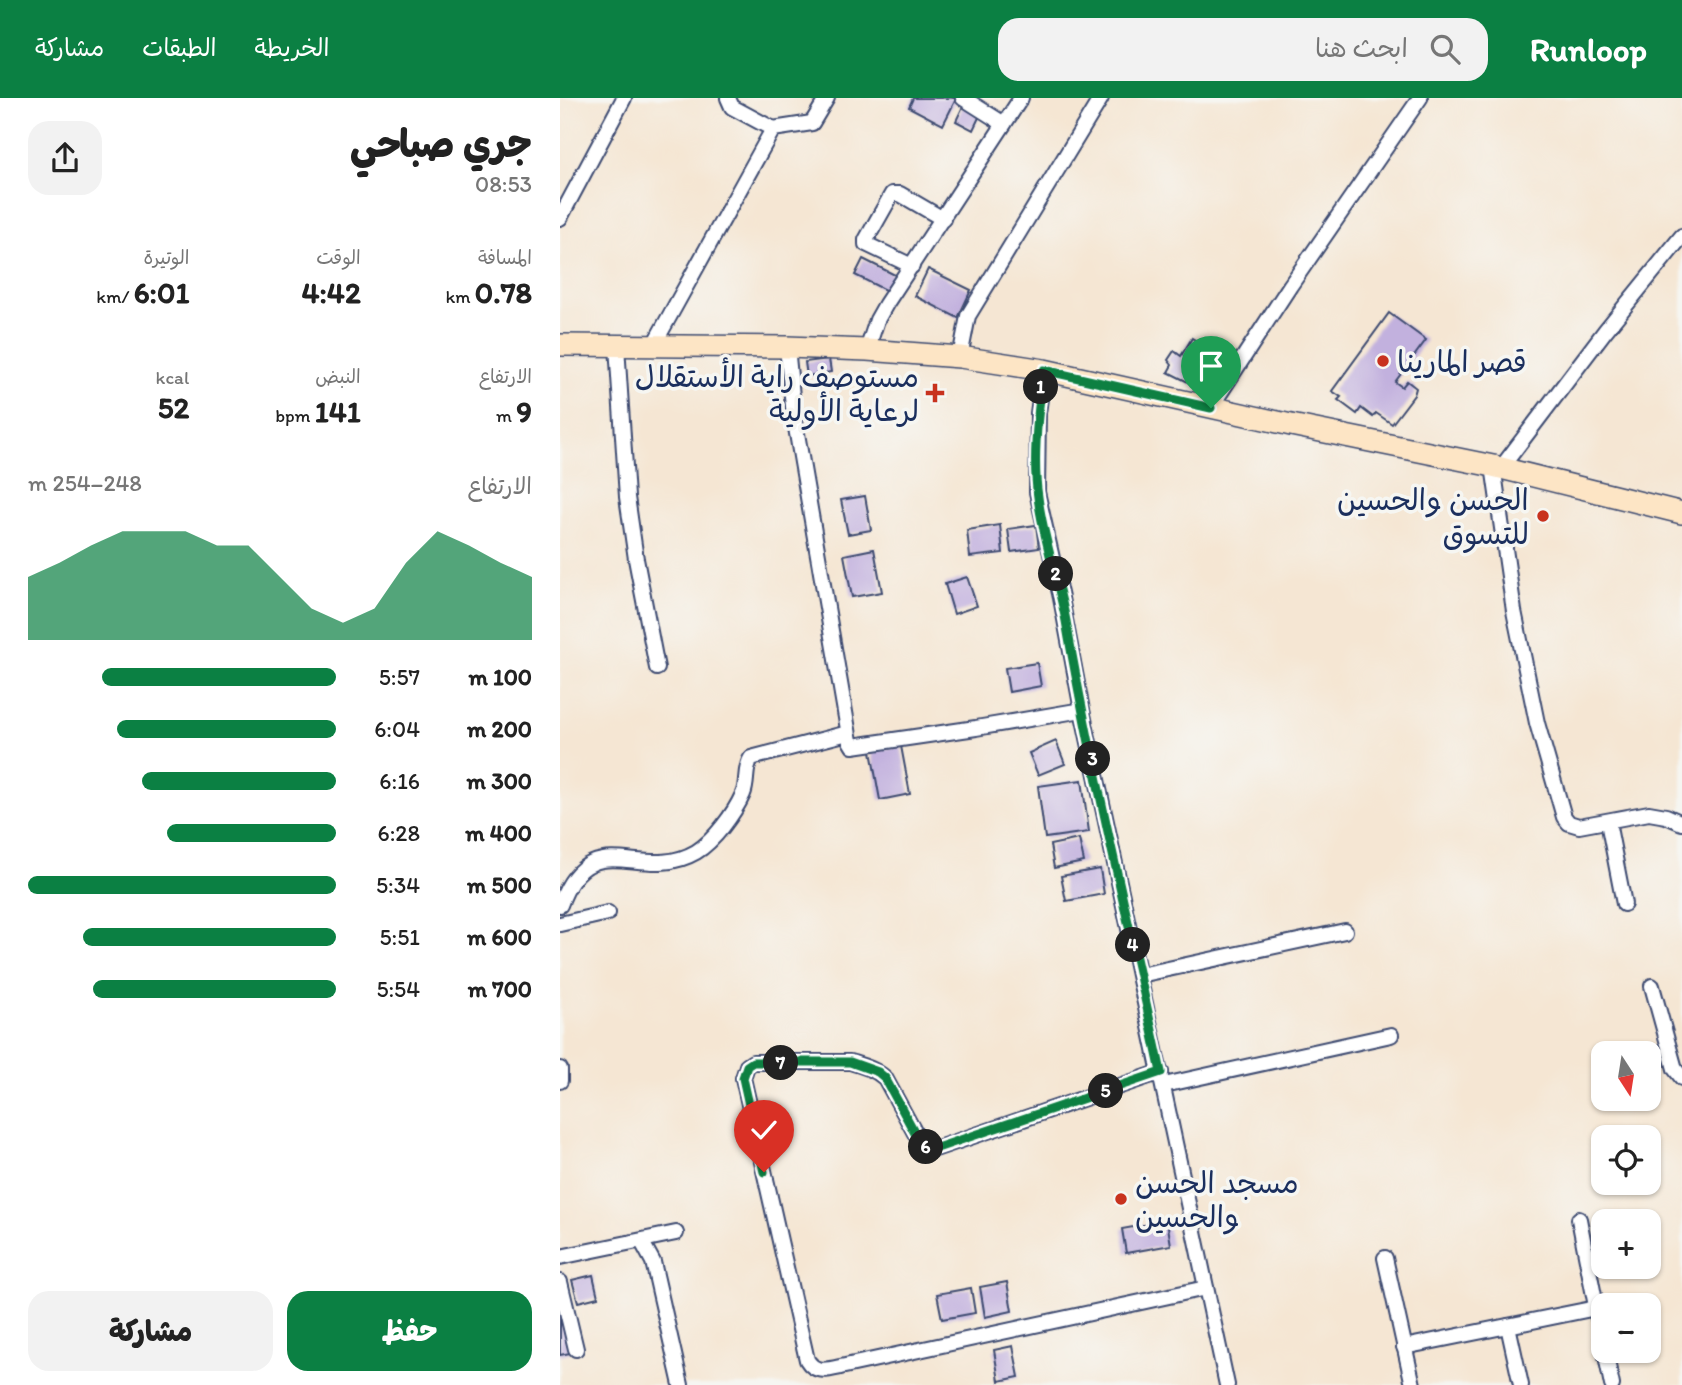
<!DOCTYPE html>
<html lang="ar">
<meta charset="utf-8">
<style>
:root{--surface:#fff;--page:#f2f2f2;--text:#222;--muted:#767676;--accent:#0b8043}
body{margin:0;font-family:Itim,"Playpen Sans Arabic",sans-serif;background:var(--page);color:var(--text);direction:rtl;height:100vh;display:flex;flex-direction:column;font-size:26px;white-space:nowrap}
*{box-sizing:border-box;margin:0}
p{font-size:23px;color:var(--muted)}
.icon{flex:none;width:38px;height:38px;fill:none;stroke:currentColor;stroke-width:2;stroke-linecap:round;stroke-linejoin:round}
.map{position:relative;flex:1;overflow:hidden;direction:ltr}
.panel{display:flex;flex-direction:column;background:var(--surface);width:560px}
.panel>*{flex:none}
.needle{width:46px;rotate:168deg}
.fabs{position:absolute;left:1031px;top:943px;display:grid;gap:14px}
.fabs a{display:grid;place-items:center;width:70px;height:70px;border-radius:14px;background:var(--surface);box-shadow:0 2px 5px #0004;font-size:35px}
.pin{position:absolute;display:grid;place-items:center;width:60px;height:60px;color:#fff;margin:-72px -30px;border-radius:50% 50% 50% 0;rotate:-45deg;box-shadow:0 0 7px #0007}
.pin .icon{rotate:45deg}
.km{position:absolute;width:35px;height:35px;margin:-18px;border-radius:50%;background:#222;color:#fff;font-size:19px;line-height:35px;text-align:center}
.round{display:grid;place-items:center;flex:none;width:74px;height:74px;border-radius:21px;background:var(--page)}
.overview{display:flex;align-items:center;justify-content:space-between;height:119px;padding:0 28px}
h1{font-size:38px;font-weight:800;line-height:52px}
.metrics{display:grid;grid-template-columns:repeat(3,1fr);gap:10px;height:119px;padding:7px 28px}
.metrics div{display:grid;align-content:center}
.metrics b{font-size:30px;font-weight:800}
.metrics small{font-size:19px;font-weight:400}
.metrics p{font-size:19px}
.chart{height:196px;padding:14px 28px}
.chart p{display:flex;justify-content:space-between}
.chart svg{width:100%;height:126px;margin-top:7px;fill:var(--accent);opacity:.7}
.button{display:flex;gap:14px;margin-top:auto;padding:14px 28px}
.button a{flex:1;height:80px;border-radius:21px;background:var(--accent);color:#fff;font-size:28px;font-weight:800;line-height:80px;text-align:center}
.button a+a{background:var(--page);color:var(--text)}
ul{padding:0 28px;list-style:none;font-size:23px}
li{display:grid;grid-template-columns:112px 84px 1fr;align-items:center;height:52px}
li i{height:18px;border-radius:9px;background:var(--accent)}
header{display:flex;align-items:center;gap:42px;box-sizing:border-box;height:98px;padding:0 35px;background:var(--accent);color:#fff}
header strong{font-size:33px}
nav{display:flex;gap:38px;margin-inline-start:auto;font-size:24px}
.search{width:490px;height:63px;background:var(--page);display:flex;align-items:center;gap:18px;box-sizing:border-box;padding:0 24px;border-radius:21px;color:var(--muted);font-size:26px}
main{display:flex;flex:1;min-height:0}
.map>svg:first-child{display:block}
.building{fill:#c2b1de}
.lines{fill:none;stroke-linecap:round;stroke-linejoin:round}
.street-casing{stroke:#3c4a70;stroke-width:18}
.secondary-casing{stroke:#3c4a70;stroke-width:24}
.street{stroke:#fff;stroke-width:14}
.secondary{stroke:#fde5c5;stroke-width:21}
.route-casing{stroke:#fff;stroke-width:14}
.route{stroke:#0b8043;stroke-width:9}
.poi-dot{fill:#c8321e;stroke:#f6f6f2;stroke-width:2.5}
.labels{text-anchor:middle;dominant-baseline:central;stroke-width:7;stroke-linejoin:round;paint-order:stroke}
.poi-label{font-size:30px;fill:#1b2f5e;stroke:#f6f6f2;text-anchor:start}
</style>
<header>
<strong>Runloop</strong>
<div class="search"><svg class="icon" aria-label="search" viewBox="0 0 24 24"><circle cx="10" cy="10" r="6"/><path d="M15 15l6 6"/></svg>ابحث هنا</div>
<nav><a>الخريطة</a><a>الطبقات</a><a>مشاركة</a></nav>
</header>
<main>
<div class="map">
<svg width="1122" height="1287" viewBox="0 0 1122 1287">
<rect width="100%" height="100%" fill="#f6f6f2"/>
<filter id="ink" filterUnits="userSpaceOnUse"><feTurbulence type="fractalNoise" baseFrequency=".0143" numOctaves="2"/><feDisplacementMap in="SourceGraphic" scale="14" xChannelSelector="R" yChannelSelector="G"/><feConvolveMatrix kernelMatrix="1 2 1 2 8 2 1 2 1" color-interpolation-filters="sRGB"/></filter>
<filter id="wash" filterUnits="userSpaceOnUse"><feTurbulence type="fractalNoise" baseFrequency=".00686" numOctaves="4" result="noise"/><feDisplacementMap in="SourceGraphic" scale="28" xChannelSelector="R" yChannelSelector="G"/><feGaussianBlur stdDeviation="1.57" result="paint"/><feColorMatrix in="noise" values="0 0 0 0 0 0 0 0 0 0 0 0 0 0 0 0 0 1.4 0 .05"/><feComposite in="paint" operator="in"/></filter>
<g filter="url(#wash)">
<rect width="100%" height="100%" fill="#f5e6d3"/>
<g id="blocks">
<g class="building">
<path d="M353,0H394L396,1L383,27L349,9Z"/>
<path d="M405,4L422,13L413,32L396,23Z"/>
<path d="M303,161L337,178L329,194L295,177Z"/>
<path d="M368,171L411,192L398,220L355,198Z"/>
<path d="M829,215L866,242L835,284L842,289L847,283L856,290L854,297L832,326L816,315L813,319L801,310L797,316L778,302L781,299L772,293Z"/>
<path d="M632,240L672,265L650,295L608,274L612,267L608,262L614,253L621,258Z"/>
<path d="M269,261L271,274L247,278L245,264Z"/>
<path d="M305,398L311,432L288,436L281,402Z"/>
<path d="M440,427L443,455L410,459L407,432Z"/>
<path d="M476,427L479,450L451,454L448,431Z"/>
<path d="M314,451L322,494L292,499L284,457Z"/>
<path d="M407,479L417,508L394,516L385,486Z"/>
<path d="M477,565L481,588L449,594L445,570Z"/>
<path d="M496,643L505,666L478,677L469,655Z"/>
<path d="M341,648L350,696L320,702L311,653Z"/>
<path d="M522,682L529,734L485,740L478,688Z"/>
<path d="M519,741L524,764L494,770L490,747Z"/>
<path d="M540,771L544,796L506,803L501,778Z"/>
<path d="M607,1123L611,1147L566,1155L562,1131Z"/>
<path d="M33,1177L38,1199L18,1204L12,1182Z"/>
<path d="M447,1184L452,1213L425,1219L420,1189Z"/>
<path d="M411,1190L415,1215L382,1221L377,1196Z"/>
<path d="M0,1205L10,1255L0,1257Z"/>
<path d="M453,1248L459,1279L439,1283L434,1252Z"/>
</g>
</g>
</g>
<g filter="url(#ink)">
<use href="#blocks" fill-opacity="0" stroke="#3c4a70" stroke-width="2"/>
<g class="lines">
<g class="street-casing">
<g id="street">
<path d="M168,0L172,9L213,31L252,25L267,0"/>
<path d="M444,26L461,0"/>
<path d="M0,120L64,0"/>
<path d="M352,168L306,146V142L332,96H340L383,121"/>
<path d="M57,248L67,399L76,461L97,570"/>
<path d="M93,248L213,31"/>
<path d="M227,249L234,318L290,643L293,648L416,630L522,612"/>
<path d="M307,252L317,222L326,206L444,26L403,0"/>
<path d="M400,259L408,218L541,0"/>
<path d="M484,272L478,315L477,394L501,500L522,612L667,1287"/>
<path d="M651,309L730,188L860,0"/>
<path d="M933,368L954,513L977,625L1004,719L1009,725L1019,728L1089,715L1106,718L1122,725"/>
<path d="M941,370L1045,233L1122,138"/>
<path d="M1048,724L1064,806"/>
<path d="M0,807C30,724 81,786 136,754C154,743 174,716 183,696C188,685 184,671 191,660L288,635"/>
<path d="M0,826L48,815"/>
<path d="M580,877L785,833"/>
<path d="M1092,888L1115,971L1122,980"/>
<path d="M0,971V983"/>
<path d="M601,974L375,1051L362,1048L325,980C315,971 303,968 290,964H193L187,968L183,980L247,1262C256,1277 270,1271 285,1268L646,1190"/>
<path d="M604,987L831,937"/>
<path d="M1019,1121L1043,1244"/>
<path d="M82,1144L93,1164L121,1287"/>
<path d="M0,1159L116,1135"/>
<path d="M825,1160L853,1287"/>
<path d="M0,1184L16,1251"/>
<path d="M948,1228L961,1287"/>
<path d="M844,1249L1036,1210"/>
<path d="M1045,1253L1052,1287"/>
</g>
</g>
<g class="secondary-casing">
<path id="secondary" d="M0,247L227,249L307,252L400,259L484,272L731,327L933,368L1122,415"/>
</g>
<use href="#street" class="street"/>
<use href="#secondary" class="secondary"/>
</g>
</g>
<g class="lines" filter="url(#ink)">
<g class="route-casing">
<path id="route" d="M204,1074L183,980L187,968L193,964H290L318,974L325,980L362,1048L374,1051L601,974C569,824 532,674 506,523C498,481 483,440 478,399C472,360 478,310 484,272L651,310"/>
</g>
<use href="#route" class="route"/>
</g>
<g class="poi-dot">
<circle cx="823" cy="263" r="7"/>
<path d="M371.5 284.5h7v7h7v7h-7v7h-7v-7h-7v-7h7z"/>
<circle cx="983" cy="418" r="7"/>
<circle cx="561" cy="1101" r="7"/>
</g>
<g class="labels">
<g class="poi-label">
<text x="837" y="263">قصر المارينا</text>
<text x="359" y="278" text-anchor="end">مستوصف راية الأستقلال<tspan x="359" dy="34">لرعاية الأولية</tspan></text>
<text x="969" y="401" text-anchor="end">الحسن والحسين<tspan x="969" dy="34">للتسوق</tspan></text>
<text x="575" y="1084">مسجد الحسن<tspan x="575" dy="34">والحسين</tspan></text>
</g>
</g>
</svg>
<div class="fabs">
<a><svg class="needle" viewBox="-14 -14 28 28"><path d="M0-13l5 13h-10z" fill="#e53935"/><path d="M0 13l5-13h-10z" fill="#767676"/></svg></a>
<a><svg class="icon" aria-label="locate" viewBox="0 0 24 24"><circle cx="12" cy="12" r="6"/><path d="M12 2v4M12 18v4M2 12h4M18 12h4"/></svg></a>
<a>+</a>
<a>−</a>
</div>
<div class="pin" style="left:651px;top:310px;background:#1e9e55"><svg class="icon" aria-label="arrive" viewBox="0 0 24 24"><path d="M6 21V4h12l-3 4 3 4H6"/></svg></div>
<div class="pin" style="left:204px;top:1074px;background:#d93025"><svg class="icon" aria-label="check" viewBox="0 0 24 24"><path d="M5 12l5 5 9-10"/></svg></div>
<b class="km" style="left:481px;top:289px">1</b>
<b class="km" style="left:496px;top:476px">2</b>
<b class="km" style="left:533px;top:661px">3</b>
<b class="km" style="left:573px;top:847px">4</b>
<b class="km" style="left:546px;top:993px">5</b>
<b class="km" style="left:366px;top:1049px">6</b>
<b class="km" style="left:221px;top:965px">7</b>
</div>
<section class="panel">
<div class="overview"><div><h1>جري صباحي</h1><p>08:53</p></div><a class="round"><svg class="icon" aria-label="share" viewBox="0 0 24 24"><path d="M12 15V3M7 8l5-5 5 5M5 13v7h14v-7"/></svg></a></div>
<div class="metrics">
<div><p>المسافة</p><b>0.78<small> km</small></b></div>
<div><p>الوقت</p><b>4:42</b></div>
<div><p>الوتيرة</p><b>6:01<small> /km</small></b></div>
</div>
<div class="metrics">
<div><p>الارتفاع</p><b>9<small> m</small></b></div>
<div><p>النبض</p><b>141<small> bpm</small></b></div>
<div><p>kcal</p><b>52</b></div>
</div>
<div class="chart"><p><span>الارتفاع</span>248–254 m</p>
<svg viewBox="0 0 160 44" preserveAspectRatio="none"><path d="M0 44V22L10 17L20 11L30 6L40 6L50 6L60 11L70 11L80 22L90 33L100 38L110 33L120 17L130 6L140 11L150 17L160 22V44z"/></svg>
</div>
<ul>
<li><b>100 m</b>5:57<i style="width:76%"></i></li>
<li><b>200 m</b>6:04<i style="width:71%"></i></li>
<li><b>300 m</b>6:16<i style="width:63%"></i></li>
<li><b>400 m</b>6:28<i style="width:55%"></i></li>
<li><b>500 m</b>5:34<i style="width:100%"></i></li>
<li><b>600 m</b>5:51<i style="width:82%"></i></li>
<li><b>700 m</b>5:54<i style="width:79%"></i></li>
</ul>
<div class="button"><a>حفظ</a><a>مشاركة</a></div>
</section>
</main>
